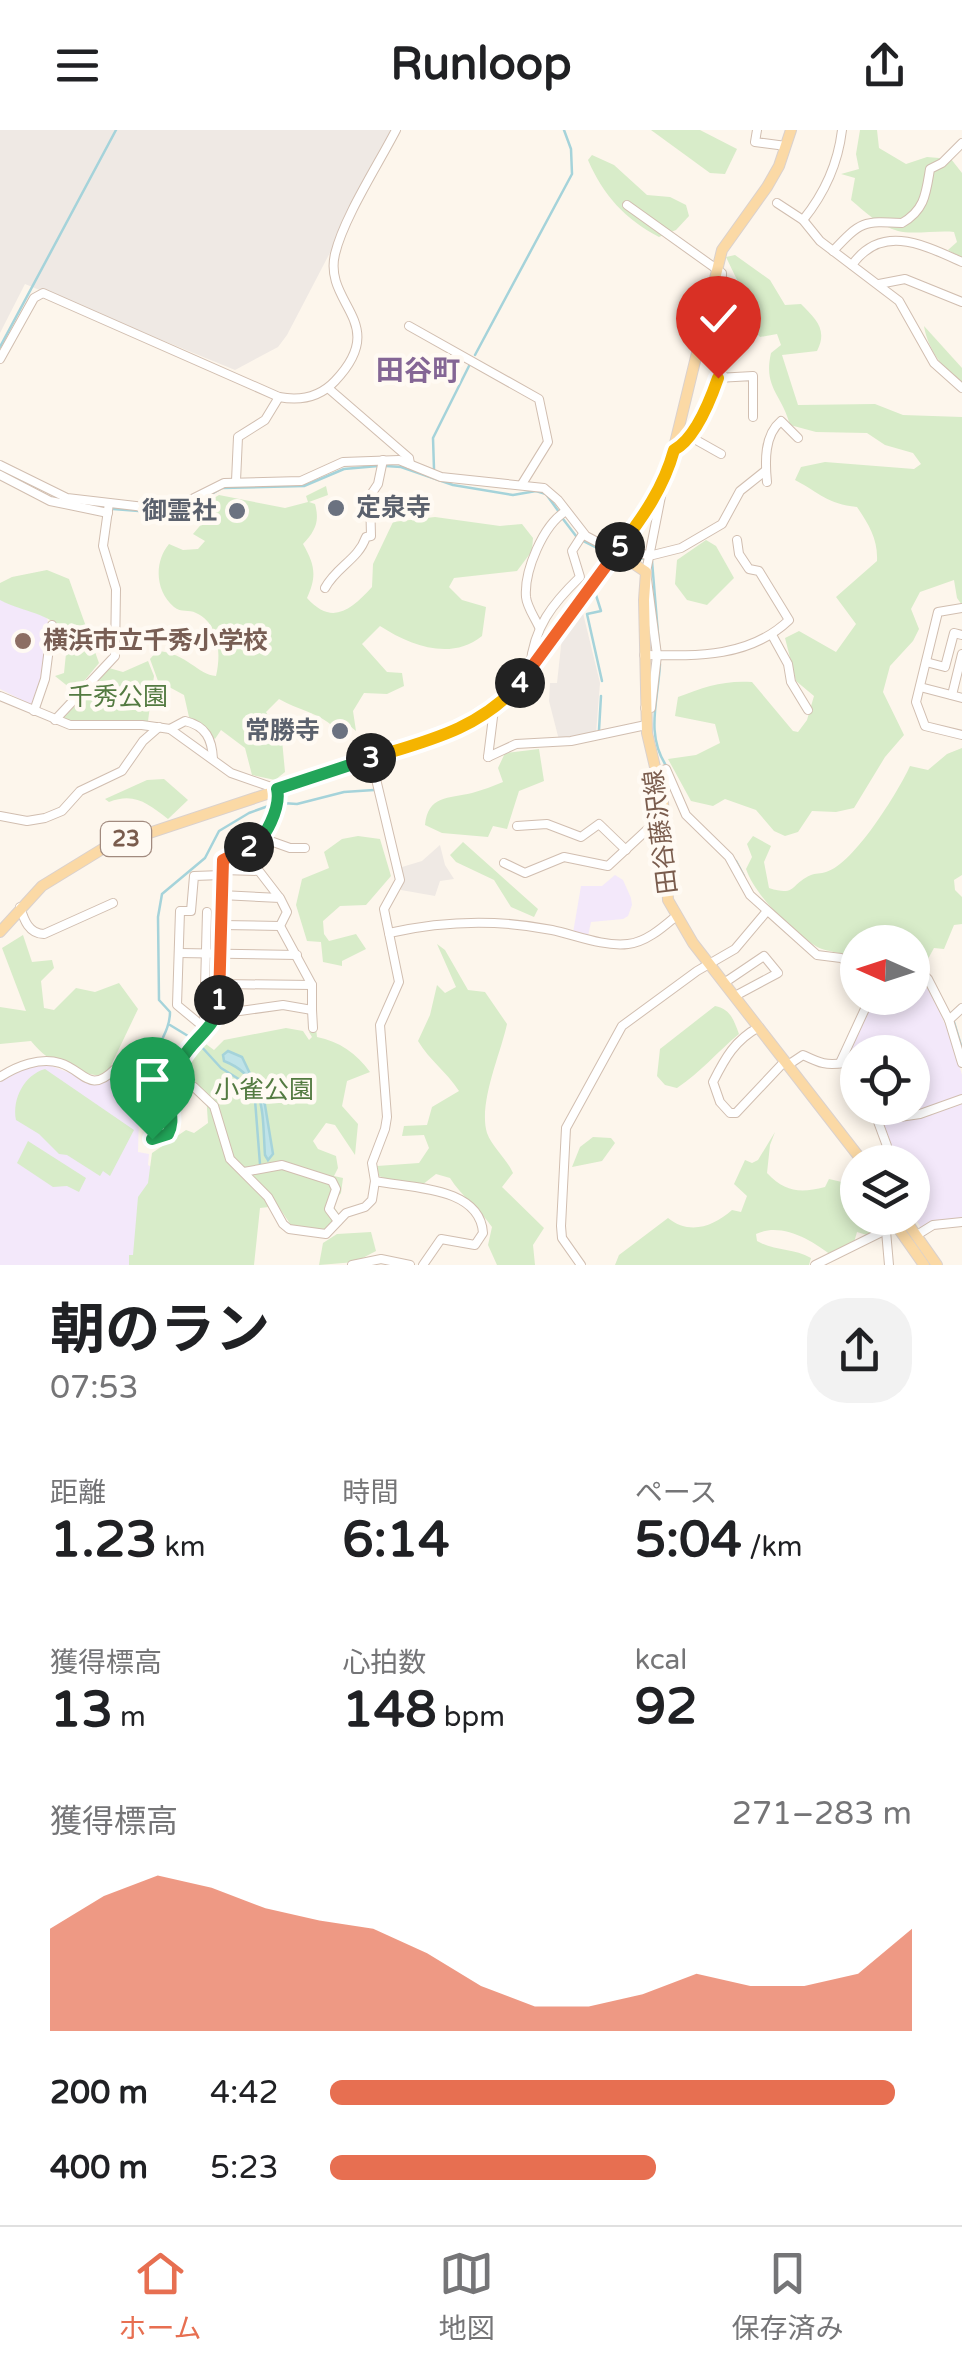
<!DOCTYPE html>
<html lang="ja">
<meta charset="utf-8">
<style>
:root{--surface:#fff;--page:#f2f2f2;--text:#202124;--muted:#757577;--line:#e0e0e0;--accent:#e76f51}
body{margin:0;font-family:"Varela Round","Noto Sans JP",sans-serif;background:var(--page);color:var(--text);height:100vh;display:flex;flex-direction:column;font-size:38px;white-space:nowrap}
*{box-sizing:border-box;margin:0}
p{font-size:32px;color:var(--muted)}
.icon{flex:none;width:55px;height:55px;fill:none;stroke:currentColor;stroke-width:2;stroke-linecap:round;stroke-linejoin:round}
.map{position:relative;height:1135px;overflow:hidden}
.details{display:flex;flex-direction:column;background:var(--surface);flex:1}
.details>*{flex:none}
.needle{width:65px;rotate:273deg}
.controls{position:absolute;left:840px;top:795px;display:grid;gap:20px}
.controls a{display:grid;place-items:center;width:90px;height:90px;border-radius:50%;background:var(--surface);box-shadow:0 5px 15px #0003;font-size:50px}
.pin{position:absolute;display:grid;place-items:center;width:85px;height:85px;color:#fff;margin:-102px -42px;border-radius:50% 50% 50% 0;rotate:-45deg;box-shadow:0 0 10px #0007}
.pin .icon{rotate:45deg}
.km{position:absolute;width:50px;height:50px;margin:-25px;border-radius:50%;background:#222;color:#fff;font-size:28px;line-height:50px;text-align:center}
.round{display:grid;place-items:center;flex:none;width:105px;height:105px;border-radius:40px;background:var(--page)}
.summary{display:flex;align-items:center;justify-content:space-between;height:170px;padding:0 50px}
h1{font-size:55px;font-weight:700;line-height:75px}
.figures{display:grid;grid-template-columns:repeat(3,1fr);gap:15px;height:170px;padding:10px 50px}
.figures div{display:grid;align-content:center}
.figures b{font-size:50px;font-weight:700}
.figures small{font-size:28px;font-weight:400}
.figures p{font-size:28px}
.chart{height:280px;padding:20px 50px}
.chart p{display:flex;justify-content:space-between}
.chart svg{width:100%;height:180px;margin-top:10px;fill:var(--accent);opacity:.7}
ul{padding:0 50px;list-style:none;font-size:32px}
li{display:grid;grid-template-columns:160px 120px 1fr;align-items:center;height:75px}
li i{height:25px;border-radius:12px;background:var(--accent)}
header{display:flex;justify-content:space-between;align-items:center;height:130px;padding:0 50px;background:var(--surface);font-size:45px;font-weight:700}
.menu{display:flex;justify-content:space-around;align-items:center;height:140px;border-top:2px solid var(--line);background:var(--surface);font-size:28px;color:var(--muted)}
.menu a{display:grid;justify-items:center;gap:5px}
.menu .selected{color:var(--accent)}
.map>svg:first-child{display:block}
.industrial{fill:#efe9e4}
.education{fill:#f3e8fa}
.green{fill:#d8ecc9}
.water{fill:#bfe3e8;stroke:#a5d3da;stroke-width:2.5}
.lines{fill:none;stroke-linecap:round;stroke-linejoin:round}
.stream{stroke:#a5d3da;stroke-width:2.5}
.minor-casing{stroke:#d1beb0;stroke-width:10}
.major-casing{stroke:#dad1cd;stroke-width:12}
.minor{stroke:#fff;stroke-width:8}
.major{stroke:#fbd9a5;stroke-width:10}
.split-1-casing{stroke:#fff;stroke-width:20}
.split-2-casing{stroke:#fff;stroke-width:20}
.split-3-casing{stroke:#fff;stroke-width:20}
.split-4-casing{stroke:#fff;stroke-width:20}
.split-5-casing{stroke:#fff;stroke-width:20}
.split-6-casing{stroke:#fff;stroke-width:20}
.split-1{stroke:#22a559;stroke-width:12}
.split-2{stroke:#f0652b;stroke-width:12}
.split-3{stroke:#22a559;stroke-width:12}
.split-4{stroke:#f5b400;stroke-width:12}
.split-5{stroke:#f0652b;stroke-width:12}
.split-6{stroke:#f5b400;stroke-width:12}
.worship-dot{fill:#6b7280;stroke:#fffaf3;stroke-width:4}
.education-dot{fill:#8d6e63;stroke:#fffaf3;stroke-width:4}
.labels{text-anchor:middle;dominant-baseline:central;stroke-width:9;stroke-linejoin:round;paint-order:stroke}
.shield{fill:#fffaf3;stroke:#a28b7f;stroke-width:2.5}
.shield-label{font-size:22px;font-weight:bold;fill:#7a5c4d}
.worship-label{font-size:25px;font-weight:bold;fill:#5b616d;stroke:#fffaf3;text-anchor:end}
.education-label{font-size:25px;font-weight:bold;fill:#785e54;stroke:#fffaf3;text-anchor:start}
.park-label{font-size:25px;fill:#537a41;stroke:#fffaf3}
.street-label{font-size:25px;fill:#7a5c4d;stroke:#fffaf3}
.neighbourhood-label{font-size:28px;font-weight:bold;fill:#846695;stroke:#fffaf3}
</style>
<header><svg class="icon" aria-label="menu" viewBox="0 0 24 24"><path d="M4 6h16M4 12h16M4 18h16"/></svg>Runloop<svg class="icon" aria-label="share" viewBox="0 0 24 24"><path d="M12 15V3M7 8l5-5 5 5M5 13v7h14v-7"/></svg></header>
<div class="map">
<svg width="962" height="1135" viewBox="0 0 962 1135">
<rect width="100%" height="100%" fill="#fdf6ec"/>
<g class="industrial">
<path d="M0,0H394L287,205L278,217L235,240L25,154L0,203Z"/>
<path d="M582,479L600,553L596,603L559,610L549,571L550,553H557L562,507Z"/>
<path d="M440,715L445,735L454,749L440,751L435,766L401,760L402,737L422,731Z"/>
</g>
<g class="education">
<path d="M0,467L45,482L49,495L42,549L32,575L0,559Z"/>
<path d="M615,745L623,750L631,768L632,775L628,786L623,789L591,792L588,806L573,803L581,756H602Z"/>
<path d="M929,858L951,908L962,945V966L928,980L882,986L876,978H912V922H858L857,939L844,929L872,868H912L913,861Z"/>
<path d="M49,935L96,953L117,945L158,969L157,986H139L138,1022L149,1024L148,1035L159,1042L135,1135H0V952L26,937Z"/>
<path d="M962,972V1089L932,1092L921,1098L913,1084L912,1032H889V1014L882,992L919,987Z"/>
</g>
<g class="green">
<path d="M651,0H700L737,19L725,44L710,43Z"/>
<path d="M860,0H877L879,18L906,34L927,27L951,29L962,43V128L948,120L957,112L954,102C938,100 912,105 898,101C880,96 865,82 851,70L855,48L841,44L859,39L856,24Z"/>
<path d="M592,25L614,35L647,65L670,67L686,75L689,86L676,100L659,107C625,89 603,65 588,30Z"/>
<path d="M735,125L770,150L785,175L801,174C816,189 828,200 817,221L782,225L798,275L875,274L903,285L962,287V475L957,468L954,450L920,462L911,479L919,499L913,511L890,536L883,562L904,605L885,627L854,678L836,682L812,681L798,702L785,706L774,701L756,680L725,669L713,676L691,671L668,629L696,625L720,613L715,594L675,586L678,567C704,557 724,550 752,552L793,601L798,602L807,590L814,566L796,551L785,508L799,501L836,522L856,494L836,467L877,431C878,409 869,395 857,377C827,374 820,363 795,350L801,337L825,332L914,339L921,334L913,323L885,315L867,303L816,302L790,295C782,264 763,258 771,223L781,215L777,204L760,207L745,190L726,178L727,158L739,154L726,127Z"/>
<path d="M924,196L962,238V254C943,239 928,220 924,196Z"/>
<path d="M326,356L328,365L309,372L315,374C320,392 315,401 303,414C315,435 317,446 307,468C332,496 351,480 372,457L373,434L393,392L435,387L500,396L522,394L533,408L532,421L517,441L454,448L449,457L462,470L486,477L482,506C451,531 411,516 380,496L362,514L387,542L402,543L404,556L387,564L364,563L353,581L356,601L345,592L334,597C317,582 298,580 279,569L266,582L282,610L285,642L275,650L252,645L245,618L221,600L215,609L189,587L184,565L158,551L150,529L157,521C187,523 198,545 216,546C221,525 220,494 196,483C189,479 181,483 174,477C155,461 154,432 169,414L183,420L198,419L205,411L193,404L204,391V374L219,365L285,378L308,372L306,366Z"/>
<path d="M706,410L716,416L734,448L707,475L687,470L675,454L677,430Z"/>
<path d="M47,440L69,449L99,533L75,562L55,546L64,543L68,504C44,480 27,484 0,470V453L12,447Z"/>
<path d="M148,531L154,546L148,591L72,594L62,590L109,538L123,542Z"/>
<path d="M962,618V745L954,750L955,760L962,767V794L954,795L944,819L934,818L923,838H913L912,812H858L857,831C839,819 827,824 814,815C790,800 755,765 746,739L752,727L747,714L753,706L771,716L764,732L769,758C797,767 790,754 811,745C815,743 821,744 826,742C854,734 898,662 910,636L928,640L947,624Z"/>
<path d="M539,619L544,651L519,661L507,699L493,696L488,707L442,703L425,695C428,665 448,669 472,663C483,660 493,656 503,652L498,638L505,623Z"/>
<path d="M164,649L188,670L168,689C148,674 135,662 109,672L105,669L147,650Z"/>
<path d="M358,706L380,709L391,746L366,775L340,776L323,791L324,804L329,811L356,804L366,819L342,831V836L323,832L321,812L307,811L296,775L302,749L329,738L324,722L342,709Z"/>
<path d="M463,712L538,779L534,787L511,777L494,750L456,732L450,725Z"/>
<path d="M23,805L32,832L52,830L54,838L41,851L44,878L54,880L76,858L95,862L119,853L138,879L106,946C76,944 50,935 31,911L0,914V877L26,881L2,818Z"/>
<path d="M437,814L445,820L468,860L485,862L507,894C501,923 478,973 487,1003C492,1017 507,1029 513,1043L502,1057L544,1098L533,1115L535,1135H497L488,1115L492,1097C479,1078 461,1066 450,1048L436,1044L422,1055L398,1053L379,1046L377,1036L419,1033L429,1018L424,1005L402,1006L404,996L427,995L432,977L459,961C446,941 430,931 418,911L430,885L437,855L445,863L456,857Z"/>
<path d="M715,876C731,879 734,891 739,904C717,922 700,943 677,958L665,955L657,946L660,919Z"/>
<path d="M286,898L303,901L309,910L312,907L309,902L316,898L317,907C339,911 357,924 370,942L347,951L342,976L358,994L355,1025L335,995L326,993L313,1011L318,1019L336,1026L338,1038L334,1046L343,1048L341,1063L332,1074L339,1084L324,1101L291,1095L278,1076L260,1078L254,1135H129V1125H133L138,1067L148,1053L152,1023L186,1000L194,1003L208,993L206,964L182,937L202,911L214,920L224,910Z"/>
<path d="M45,939L134,1000L110,1046L103,1041L100,1046L67,1025L59,1024L39,1004L16,990C12,969 24,945 45,939Z"/>
<path d="M775,1002L770,1015L767,1043C786,1063 801,1063 825,1057L829,1049L846,1053L857,1064L858,1088H873L870,1106L857,1102L853,1116L832,1126C812,1110 781,1092 756,1104L757,1111C774,1121 793,1118 811,1128L809,1135H615L619,1125L668,1088C689,1105 713,1097 732,1080L741,1082L747,1066L734,1054L745,1030L752,1033L758,1030Z"/>
<path d="M593,1007L611,1008L615,1013L602,1031L572,1037L580,1017Z"/>
<path d="M28,1011L86,1048L79,1062L67,1056L53,1057L17,1033Z"/>
<path d="M371,1102L376,1121L355,1132L319,1135L323,1113L337,1104Z"/>
</g>
<path class="water" d="M228,921L242,927L253,950L274,958L267,965L258,955L264,969L273,1024L268,1030L265,1025C262,984 267,948 224,931L223,925Z"/>
<g class="lines">
<g class="stream">
<path d="M0,217L116,0"/>
<path d="M475,225L572,44L571,19L564,0"/>
<path d="M386,336L401,337L453,355L513,365L536,361L546,364L559,382"/>
<path d="M434,339L433,308L470,234"/>
<path d="M0,340L16,349"/>
<path d="M113,379L177,384L222,358L304,356L344,339L378,336"/>
<path d="M563,389L576,406"/>
<path d="M583,411L597,418"/>
<path d="M627,422L644,429"/>
<path d="M652,431L659,516"/>
<path d="M595,462L601,481L587,484L602,551"/>
<path d="M660,534C658,571 645,605 667,637"/>
<path d="M599,600L601,566"/>
<path d="M282,673L297,674L344,662L374,660"/>
<path d="M736,731L744,746"/>
<path d="M954,892L962,919"/>
<path d="M170,895L193,909"/>
<path d="M199,914L221,938L250,956L255,970L260,1034"/>
<path d="M131,945L152,935C156,915 170,902 170,882L159,870L158,787L162,764L205,728L219,701L249,683L274,674"/>
</g>
<g class="minor-casing">
<g id="minor">
<path d="M757,0L755,12L786,16"/>
<path d="M777,73L803,90L820,111L899,171L934,233L962,258"/>
<path d="M627,75L722,143L720,239L694,298L684,315L673,320"/>
<path d="M803,90C824,64 838,34 842,0"/>
<path d="M833,121C861,91 863,91 902,93C925,80 926,63 930,39L942,33L962,13"/>
<path d="M852,135C882,93 924,115 962,132"/>
<path d="M879,154L905,149L962,172"/>
<path d="M409,196L539,269L548,312L522,354"/>
<path d="M0,229L34,168L43,163L279,267C300,271 320,267 335,251C391,192 323,175 335,124C344,87 378,35 396,0"/>
<path d="M717,248L753,246V287"/>
<path d="M328,258L409,328L410,334"/>
<path d="M689,306L721,324"/>
<path d="M0,335L67,368L170,380L224,353L301,351L343,332L399,330L441,347L544,358L558,370L586,406L616,422"/>
<path d="M0,345L50,371L108,383"/>
<path d="M236,351L238,307L265,290L279,267"/>
<path d="M767,352C765,332 764,305 781,291L798,308"/>
<path d="M621,416L649,426L681,418L722,394L740,361L765,341"/>
<path d="M325,458C337,436 358,430 366,407L371,406L370,366L378,354L383,330"/>
<path d="M962,478L938,482L916,572L925,596L962,605"/>
<path d="M539,497C535,488 527,477 526,467C524,441 543,395 566,381"/>
<path d="M772,505L788,534L791,552L808,580"/>
<path d="M644,525C696,526 749,528 789,490L759,441L749,439L739,424L737,410"/>
<path d="M926,532L945,537L954,503L962,505"/>
<path d="M530,537C534,497 552,474 580,447L572,421L583,404"/>
<path d="M920,557L962,568"/>
<path d="M952,565L962,524"/>
<path d="M0,566L70,595H142L170,599L231,643L277,659L279,670L260,712L223,730L219,884"/>
<path d="M645,578H651L657,525L646,442L664,351"/>
<path d="M34,581L45,549L52,495"/>
<path d="M55,590L115,526L116,459L103,416L109,373"/>
<path d="M170,599L185,591C206,596 212,609 213,629"/>
<path d="M488,627L516,614L571,611L646,595"/>
<path d="M488,627L494,579"/>
<path d="M658,642L666,639L686,685L729,727L750,765L817,825L841,828L858,837"/>
<path d="M0,686L27,691L45,688L62,681L80,661L122,641L143,611L159,597"/>
<path d="M517,696L547,694L581,707L599,694L626,720"/>
<path d="M262,708L290,718H305"/>
<path d="M504,733L525,743L564,727L608,736L664,684"/>
<path d="M222,740L259,741L279,767"/>
<path d="M20,777C24,790 29,804 44,804L113,773"/>
<path d="M221,795L280,796"/>
<path d="M389,803C442,791 497,789 552,800C575,805 604,817 628,814C646,812 662,798 675,787"/>
<path d="M179,823L297,825"/>
<path d="M912,844L924,845L928,849L949,890L962,933"/>
<path d="M724,853L764,826L778,843L735,866"/>
<path d="M220,854L312,855"/>
<path d="M312,880L313,898"/>
<path d="M949,890L962,878"/>
<path d="M204,895L207,782"/>
<path d="M759,897C735,910 725,928 713,952L720,972L730,983H736L785,931"/>
<path d="M206,899L177,875L180,781H191L194,746L222,745"/>
<path d="M840,933L870,868"/>
<path d="M788,935L803,925C820,933 826,936 844,933L858,940"/>
<path d="M0,947C17,936 40,927 60,933C84,940 89,965 115,939L142,956L155,960L173,947L181,929L219,884L283,875L312,880V855L280,796L287,782L280,768L221,765"/>
<path d="M194,957L214,976L230,1029L268,1067L283,1094L289,1099L326,1104L346,1083L365,1077L372,1070L375,1051L372,1033L385,999L387,987L380,895L399,852L384,779L400,750L371,628"/>
<path d="M873,978L887,1016L883,1032"/>
<path d="M879,990L920,984L962,969"/>
<path d="M152,1009L164,1008C177,991 169,968 173,947"/>
<path d="M244,1042L282,1035L332,1051L336,1059L329,1079L338,1091"/>
<path d="M375,1051C409,1058 480,1056 483,1103L475,1115L441,1109L423,1135"/>
<path d="M886,1101L889,1135"/>
<path d="M917,1105L933,1095L962,1092"/>
<path d="M352,1135L381,1129L410,1135"/>
<path d="M581,1135L562,1108L561,1096L566,998L622,896L697,841L735,819L767,781"/>
<path d="M815,1135L896,1095"/>
</g>
</g>
<g class="major-casing">
<g id="major">
<path d="M616,422L646,442L644,470L647,603L663,671L668,770L693,813L863,1032"/>
<path d="M0,802L42,756L104,718L448,604L476,591L513,561L652,371L669,338L722,120L767,57L779,36L791,0"/>
<path d="M891,1088L924,1135"/>
<path d="M904,1088L937,1135"/>
</g>
</g>
<use href="#minor" class="minor"/>
<use href="#major" class="major"/>
</g>
<g class="lines">
<g class="split-1-casing">
<path id="split-1" d="M152,1009L168,1004C175,990 169,981 170,966C170,952 176,940 182,929C194,907 219,896 219,870"/>
</g>
<g class="split-2-casing">
<path id="split-2" d="M219,870L223,730L249,717"/>
</g>
<g class="split-3-casing">
<path id="split-3" d="M249,717C266,711 281,676 277,659L371,628"/>
</g>
<g class="split-4-casing">
<path id="split-4" d="M371,628C427,611 480,599 520,553"/>
</g>
<g class="split-5-casing">
<path id="split-5" d="M520,553L620,417"/>
</g>
<g class="split-6-casing">
<path id="split-6" d="M620,417C643,387 664,357 674,320C695,309 710,271 718,248"/>
</g>
<use href="#split-1" class="split-1"/>
<use href="#split-2" class="split-2"/>
<use href="#split-3" class="split-3"/>
<use href="#split-4" class="split-4"/>
<use href="#split-5" class="split-5"/>
<use href="#split-6" class="split-6"/>
</g>
<g class="worship-dot">
<circle cx="336" cy="378" r="10"/>
<circle cx="237" cy="381" r="10"/>
<circle cx="340" cy="601" r="10"/>
</g>
<circle class="education-dot" cx="23" cy="511" r="10"/>
<g class="labels">
<rect class="shield" x="101" y="692" width="50" height="34" rx="8"/>
<g class="shield-label">
<text x="126" y="709">23</text>
</g>
<g class="worship-label">
<text x="356" y="378" text-anchor="start">定泉寺</text>
<text x="217" y="381">御霊社</text>
<text x="320" y="601">常勝寺</text>
</g>
<g class="education-label">
<text x="43" y="511">横浜市立千秀小学校</text>
</g>
<g class="park-label">
<text x="118" y="567">千秀公園</text>
<text x="264" y="960">小雀公園</text>
</g>
<g class="street-label">
<text transform="translate(661 702) rotate(-97)">田谷藤沢線</text>
</g>
<g class="neighbourhood-label">
<text x="418" y="241">田谷町</text>
</g>
</g>
</svg>
<div class="controls">
<a><svg class="needle" viewBox="-14 -14 28 28"><path d="M0-13l5 13h-10z" fill="#e53935"/><path d="M0 13l5-13h-10z" fill="#757577"/></svg></a>
<a><svg class="icon" aria-label="locate" viewBox="0 0 24 24"><circle cx="12" cy="12" r="6"/><path d="M12 2v4M12 18v4M2 12h4M18 12h4"/></svg></a>
<a><svg class="icon" aria-label="layers" viewBox="0 0 24 24"><path d="M12 4l9 5-9 5-9-5zM3 14l9 5 9-5"/></svg></a>
</div>
<div class="pin" style="left:152px;top:1009px;background:#1e9e55"><svg class="icon" aria-label="arrive" viewBox="0 0 24 24"><path d="M6 21V4h12l-3 4 3 4H6"/></svg></div>
<div class="pin" style="left:718px;top:248px;background:#d93025"><svg class="icon" aria-label="check" viewBox="0 0 24 24"><path d="M5 12l5 5 9-10"/></svg></div>
<b class="km" style="left:219px;top:870px">1</b>
<b class="km" style="left:249px;top:717px">2</b>
<b class="km" style="left:371px;top:628px">3</b>
<b class="km" style="left:520px;top:553px">4</b>
<b class="km" style="left:620px;top:417px">5</b>
</div>
<section class="details">
<div class="summary"><div><h1>朝のラン</h1><p>07:53</p></div><a class="round"><svg class="icon" aria-label="share" viewBox="0 0 24 24"><path d="M12 15V3M7 8l5-5 5 5M5 13v7h14v-7"/></svg></a></div>
<div class="figures">
<div><p>距離</p><b>1.23<small> km</small></b></div>
<div><p>時間</p><b>6:14</b></div>
<div><p>ペース</p><b>5:04<small> /km</small></b></div>
</div>
<div class="figures">
<div><p>獲得標高</p><b>13<small> m</small></b></div>
<div><p>心拍数</p><b>148<small> bpm</small></b></div>
<div><p>kcal</p><b>92</b></div>
</div>
<div class="chart"><p><span>獲得標高</span>271–283 m</p>
<svg viewBox="0 0 160 44" preserveAspectRatio="none"><path d="M0 44V19L10 11L20 6L30 9L40 14L50 17L60 19L70 25L80 33L90 38L100 38L110 35L120 30L130 33L140 33L150 30L160 19V44z"/></svg>
</div>
<ul>
<li><b>200 m</b>4:42<i style="width:97%"></i></li>
<li><b>400 m</b>5:23<i style="width:56%"></i></li>
</ul>
</section>
<nav class="menu">
<a class="selected"><svg class="icon" aria-label="home" viewBox="0 0 24 24"><path d="M3 11l9-7 9 7M6 9v11h12V9"/></svg>ホーム</a>
<a><svg class="icon" aria-label="map" viewBox="0 0 24 24"><path d="M3 6l6-2 6 2 6-2v14l-6 2-6-2-6 2zM9 4v14M15 6v14"/></svg>地図</a>
<a><svg class="icon" aria-label="saved" viewBox="0 0 24 24"><path d="M7 4h10v16l-5-4-5 4z"/></svg>保存済み</a>
</nav>
